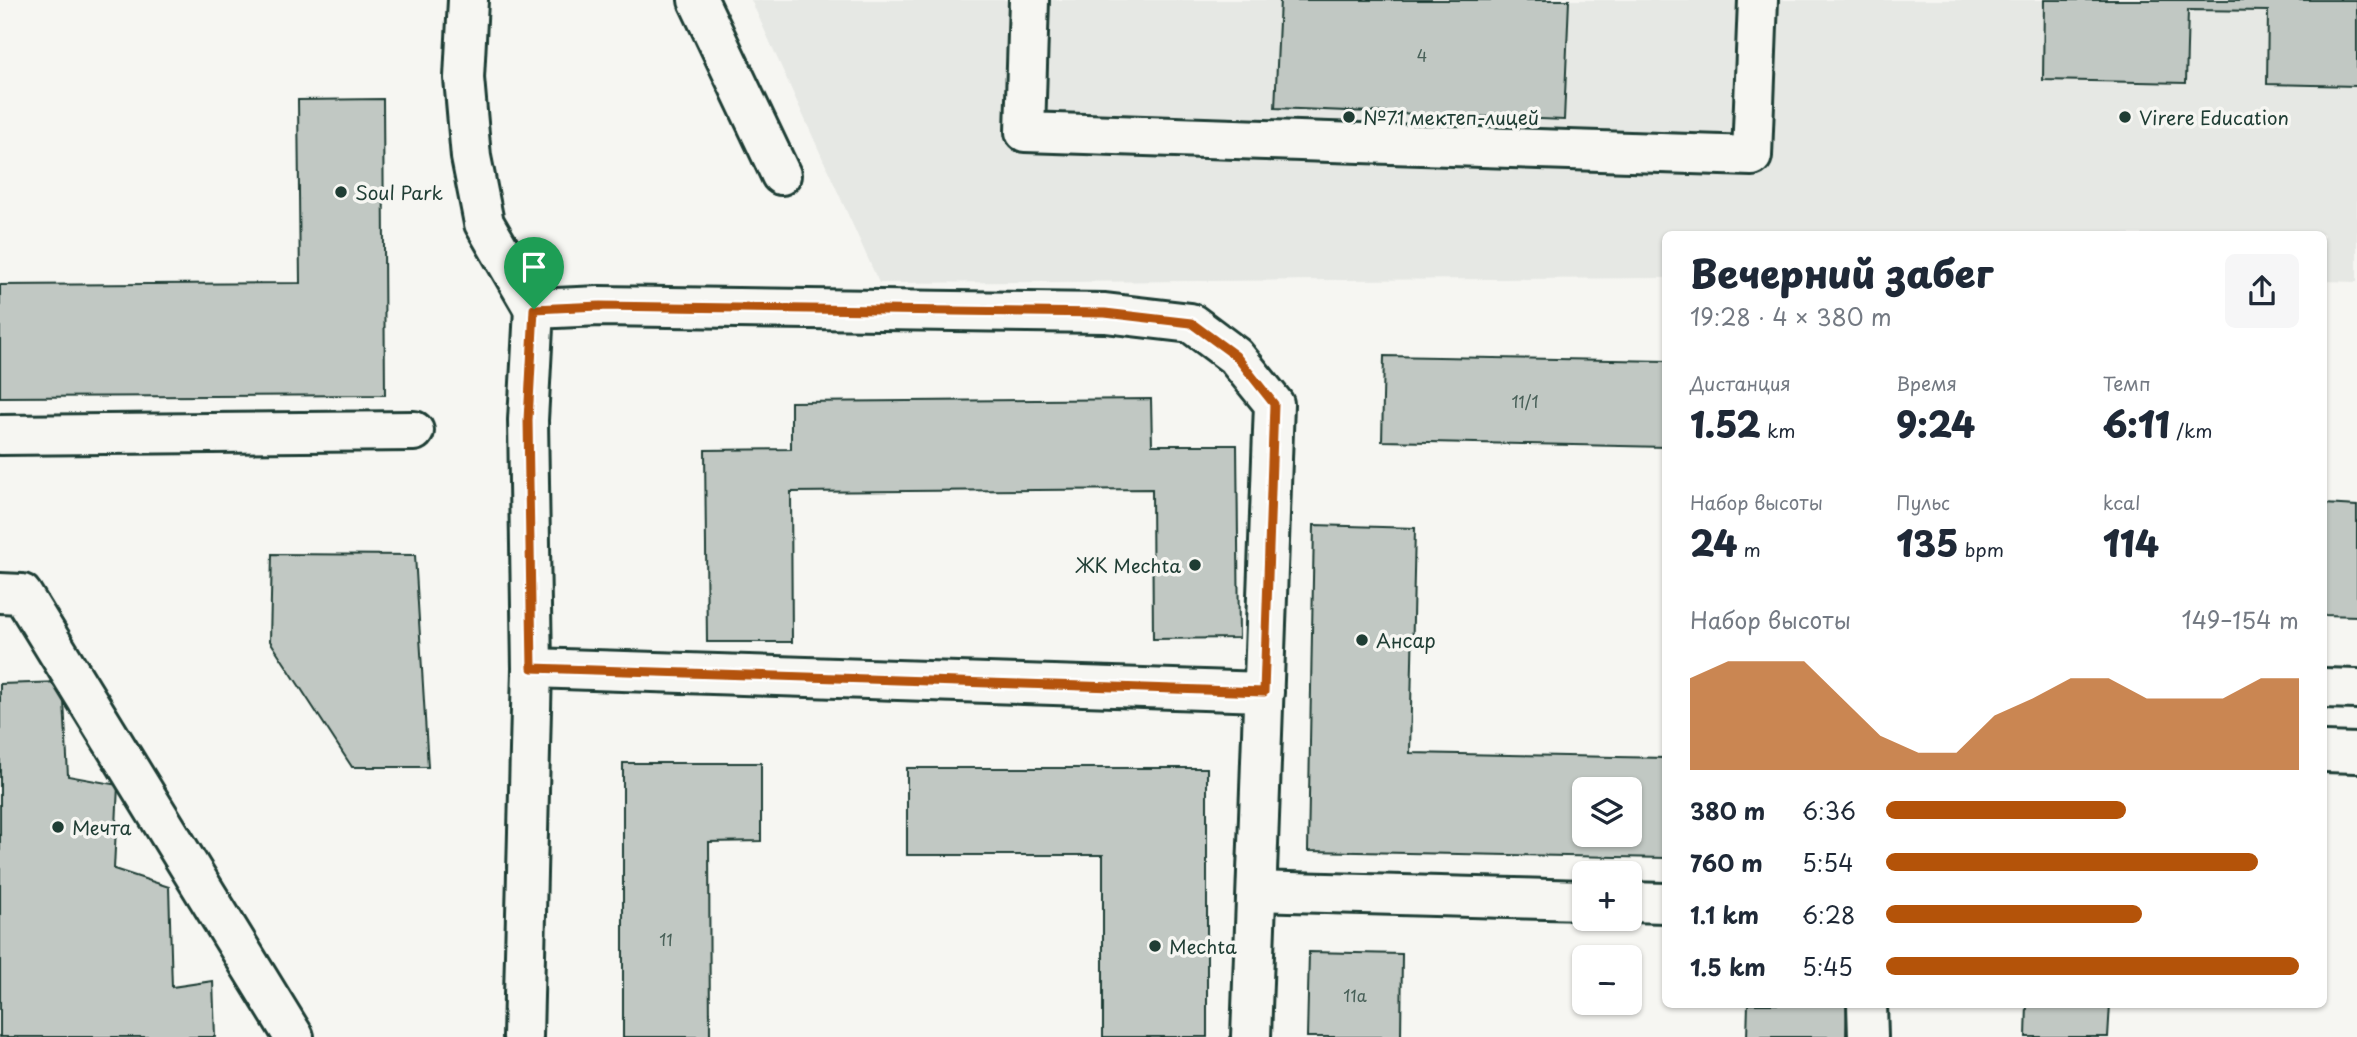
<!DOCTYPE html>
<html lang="ru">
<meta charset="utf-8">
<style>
:root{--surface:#fff;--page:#f6f6f7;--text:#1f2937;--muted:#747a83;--accent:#b45309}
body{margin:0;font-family:"Playpen Sans",sans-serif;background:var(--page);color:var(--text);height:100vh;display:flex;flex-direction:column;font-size:26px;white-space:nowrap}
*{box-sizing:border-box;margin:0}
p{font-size:23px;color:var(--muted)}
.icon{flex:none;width:38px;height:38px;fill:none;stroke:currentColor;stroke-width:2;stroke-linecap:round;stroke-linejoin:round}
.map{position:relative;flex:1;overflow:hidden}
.details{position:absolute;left:1662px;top:231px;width:665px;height:777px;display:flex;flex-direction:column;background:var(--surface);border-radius:10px;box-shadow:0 2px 5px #0004}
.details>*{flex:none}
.buttons{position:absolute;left:1572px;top:777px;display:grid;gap:14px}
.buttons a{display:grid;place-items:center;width:70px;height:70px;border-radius:10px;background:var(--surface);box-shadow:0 2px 5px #0004;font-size:35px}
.pin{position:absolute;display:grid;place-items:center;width:60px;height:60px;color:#fff;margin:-72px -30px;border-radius:50% 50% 50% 0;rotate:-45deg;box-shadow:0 0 7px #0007}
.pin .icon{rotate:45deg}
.round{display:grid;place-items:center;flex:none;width:74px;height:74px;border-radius:10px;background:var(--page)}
.overview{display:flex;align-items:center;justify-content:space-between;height:119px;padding:0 28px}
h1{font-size:38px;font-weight:800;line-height:52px}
.stats{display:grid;grid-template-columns:repeat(3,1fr);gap:10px;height:119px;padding:7px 28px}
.stats div{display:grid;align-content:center}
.stats b{font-size:35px;font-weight:800}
.stats small{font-size:19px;font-weight:400}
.stats p{font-size:19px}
.chart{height:196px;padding:14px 28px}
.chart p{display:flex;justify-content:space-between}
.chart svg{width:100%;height:126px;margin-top:7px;fill:var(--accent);opacity:.7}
ul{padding:0 28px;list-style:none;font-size:23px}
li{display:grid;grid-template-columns:112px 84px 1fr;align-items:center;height:52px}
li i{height:18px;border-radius:9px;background:var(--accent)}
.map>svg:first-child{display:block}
.built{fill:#e6e8e4}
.building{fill:#c1c8c3;stroke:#1f3d34;stroke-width:2;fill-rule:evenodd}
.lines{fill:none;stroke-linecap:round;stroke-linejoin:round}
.minor-casing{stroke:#1f3d34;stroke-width:44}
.minor{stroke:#f6f6f2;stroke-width:38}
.route-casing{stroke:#fff;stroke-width:14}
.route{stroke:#b45309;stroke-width:9}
.poi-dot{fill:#1f3d34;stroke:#f6f6f2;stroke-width:2.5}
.labels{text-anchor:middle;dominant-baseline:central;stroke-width:7;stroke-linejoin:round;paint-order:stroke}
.number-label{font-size:16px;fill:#486058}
.poi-label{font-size:19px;fill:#1f3d34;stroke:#f6f6f2;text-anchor:start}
</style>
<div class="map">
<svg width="2357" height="1037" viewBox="0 0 2357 1037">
<rect width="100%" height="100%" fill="#f6f6f2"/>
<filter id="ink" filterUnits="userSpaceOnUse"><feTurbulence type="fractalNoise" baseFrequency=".0143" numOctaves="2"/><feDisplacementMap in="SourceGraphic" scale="14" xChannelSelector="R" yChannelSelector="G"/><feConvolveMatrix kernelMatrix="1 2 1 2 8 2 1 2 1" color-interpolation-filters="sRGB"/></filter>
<g filter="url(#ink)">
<path class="built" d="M751,0H2357V282L2324,281V234H1666V278L879,283Z"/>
<g class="building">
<path d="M1280,0H1569L1564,120L1275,108Z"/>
<path d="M2044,0H2357V86L2267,84L2268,11L2188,10L2186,83L2043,80Z"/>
<path d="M383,99L385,395L0,397V285L300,283L298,100Z"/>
<path d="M1384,356L1666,361V447L1382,441Z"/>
<path d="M1151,399L1152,445H1237L1239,638L1153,639L1152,489L791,492L792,642H707L705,450L791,449V402Z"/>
<path d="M2324,504L2357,506V616L2324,615Z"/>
<path d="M1314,525L1415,528L1410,753L1666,758V858L1308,851ZM1584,789H1629V835H1584Z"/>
<path d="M272,554L415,555L428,767H352L270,641Z"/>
<path d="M63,682L68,776L118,785L114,869L169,887L172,987L213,981L215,1037H0V684Z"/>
<path d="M623,763H761V841L709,842L710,1037H623Z"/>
<path d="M907,768H1207V1037H1103V855H907Z"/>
<path d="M1309,952L1402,954L1401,1037H1307Z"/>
<path d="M1748,1004H1847L1846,1037H1747Z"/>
<path d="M2027,1004H2110L2108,1037H2026Z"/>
</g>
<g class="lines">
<g class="minor-casing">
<g id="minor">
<path d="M468,0L464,78L471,157L484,223L534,309"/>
<path d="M698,0L781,175"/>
<path d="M1029,0L1025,132L1752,156L1758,0"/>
<path d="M0,435L414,431"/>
<path d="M0,593L22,594L294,1037"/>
<path d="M532,668L1264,692"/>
<path d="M2324,688L2357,689"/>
<path d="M2324,752L2357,753"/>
<path d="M1257,891L1584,900"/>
<path d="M1629,902L1666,903"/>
<path d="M1867,1004L1868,1037"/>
<path d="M523,1037L532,668L528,420L534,309L600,306L1105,313L1191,323L1235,356L1274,404L1251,1037"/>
</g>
</g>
<use href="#minor" class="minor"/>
</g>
</g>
<g class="lines" filter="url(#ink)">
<g class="route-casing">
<path id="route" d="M600,306L1105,313L1191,323L1236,356L1274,404L1264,692L532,668L528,420L534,309Z"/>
</g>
<use href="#route" class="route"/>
</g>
<g class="poi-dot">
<circle cx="1349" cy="117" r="7"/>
<circle cx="2125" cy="117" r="7"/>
<circle cx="341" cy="192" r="7"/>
<circle cx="1195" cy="565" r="7"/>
<circle cx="1362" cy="640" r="7"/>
<circle cx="58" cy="827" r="7"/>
<circle cx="1155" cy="946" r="7"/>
</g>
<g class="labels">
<g class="number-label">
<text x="1422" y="55">4</text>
<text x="1525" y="401">11/1</text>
<text x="666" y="939">11</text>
<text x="1355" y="995">11а</text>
</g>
<g class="poi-label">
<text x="1363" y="117">№71 мектеп-лицей</text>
<text x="2139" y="117">Virere Education</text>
<text x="355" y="192">Soul Park</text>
<text x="1181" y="565" text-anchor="end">ЖК Mechta</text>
<text x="1376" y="640">Ансар</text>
<text x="72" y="827">Мечта</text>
<text x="1169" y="946">Mechta</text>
</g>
</g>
</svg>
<div class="buttons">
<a><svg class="icon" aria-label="layers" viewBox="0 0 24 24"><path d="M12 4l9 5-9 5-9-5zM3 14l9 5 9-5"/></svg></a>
<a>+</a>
<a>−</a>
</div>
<div class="pin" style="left:534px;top:309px;background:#1e9e55"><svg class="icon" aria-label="arrive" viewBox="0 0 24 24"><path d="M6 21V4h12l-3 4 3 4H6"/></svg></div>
<section class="details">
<div class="overview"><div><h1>Вечерний забег</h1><p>19:28 · 4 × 380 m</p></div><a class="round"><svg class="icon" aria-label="share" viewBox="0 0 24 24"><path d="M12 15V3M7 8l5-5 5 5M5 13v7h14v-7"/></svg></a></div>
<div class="stats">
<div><p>Дистанция</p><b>1.52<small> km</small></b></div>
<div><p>Время</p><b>9:24</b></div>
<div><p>Темп</p><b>6:11<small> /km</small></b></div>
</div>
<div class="stats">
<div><p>Набор высоты</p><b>24<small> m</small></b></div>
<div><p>Пульс</p><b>135<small> bpm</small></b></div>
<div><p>kcal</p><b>114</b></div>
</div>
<div class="chart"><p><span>Набор высоты</span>149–154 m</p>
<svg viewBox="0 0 160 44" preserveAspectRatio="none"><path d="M0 44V12L10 6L20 6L30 6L40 19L50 32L60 38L70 38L80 25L90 19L100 12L110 12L120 19L130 19L140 19L150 12L160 12V44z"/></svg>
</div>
<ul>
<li><b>380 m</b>6:36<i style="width:58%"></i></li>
<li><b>760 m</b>5:54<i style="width:90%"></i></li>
<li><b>1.1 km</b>6:28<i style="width:62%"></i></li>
<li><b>1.5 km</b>5:45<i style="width:100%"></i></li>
</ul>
</section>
</div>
